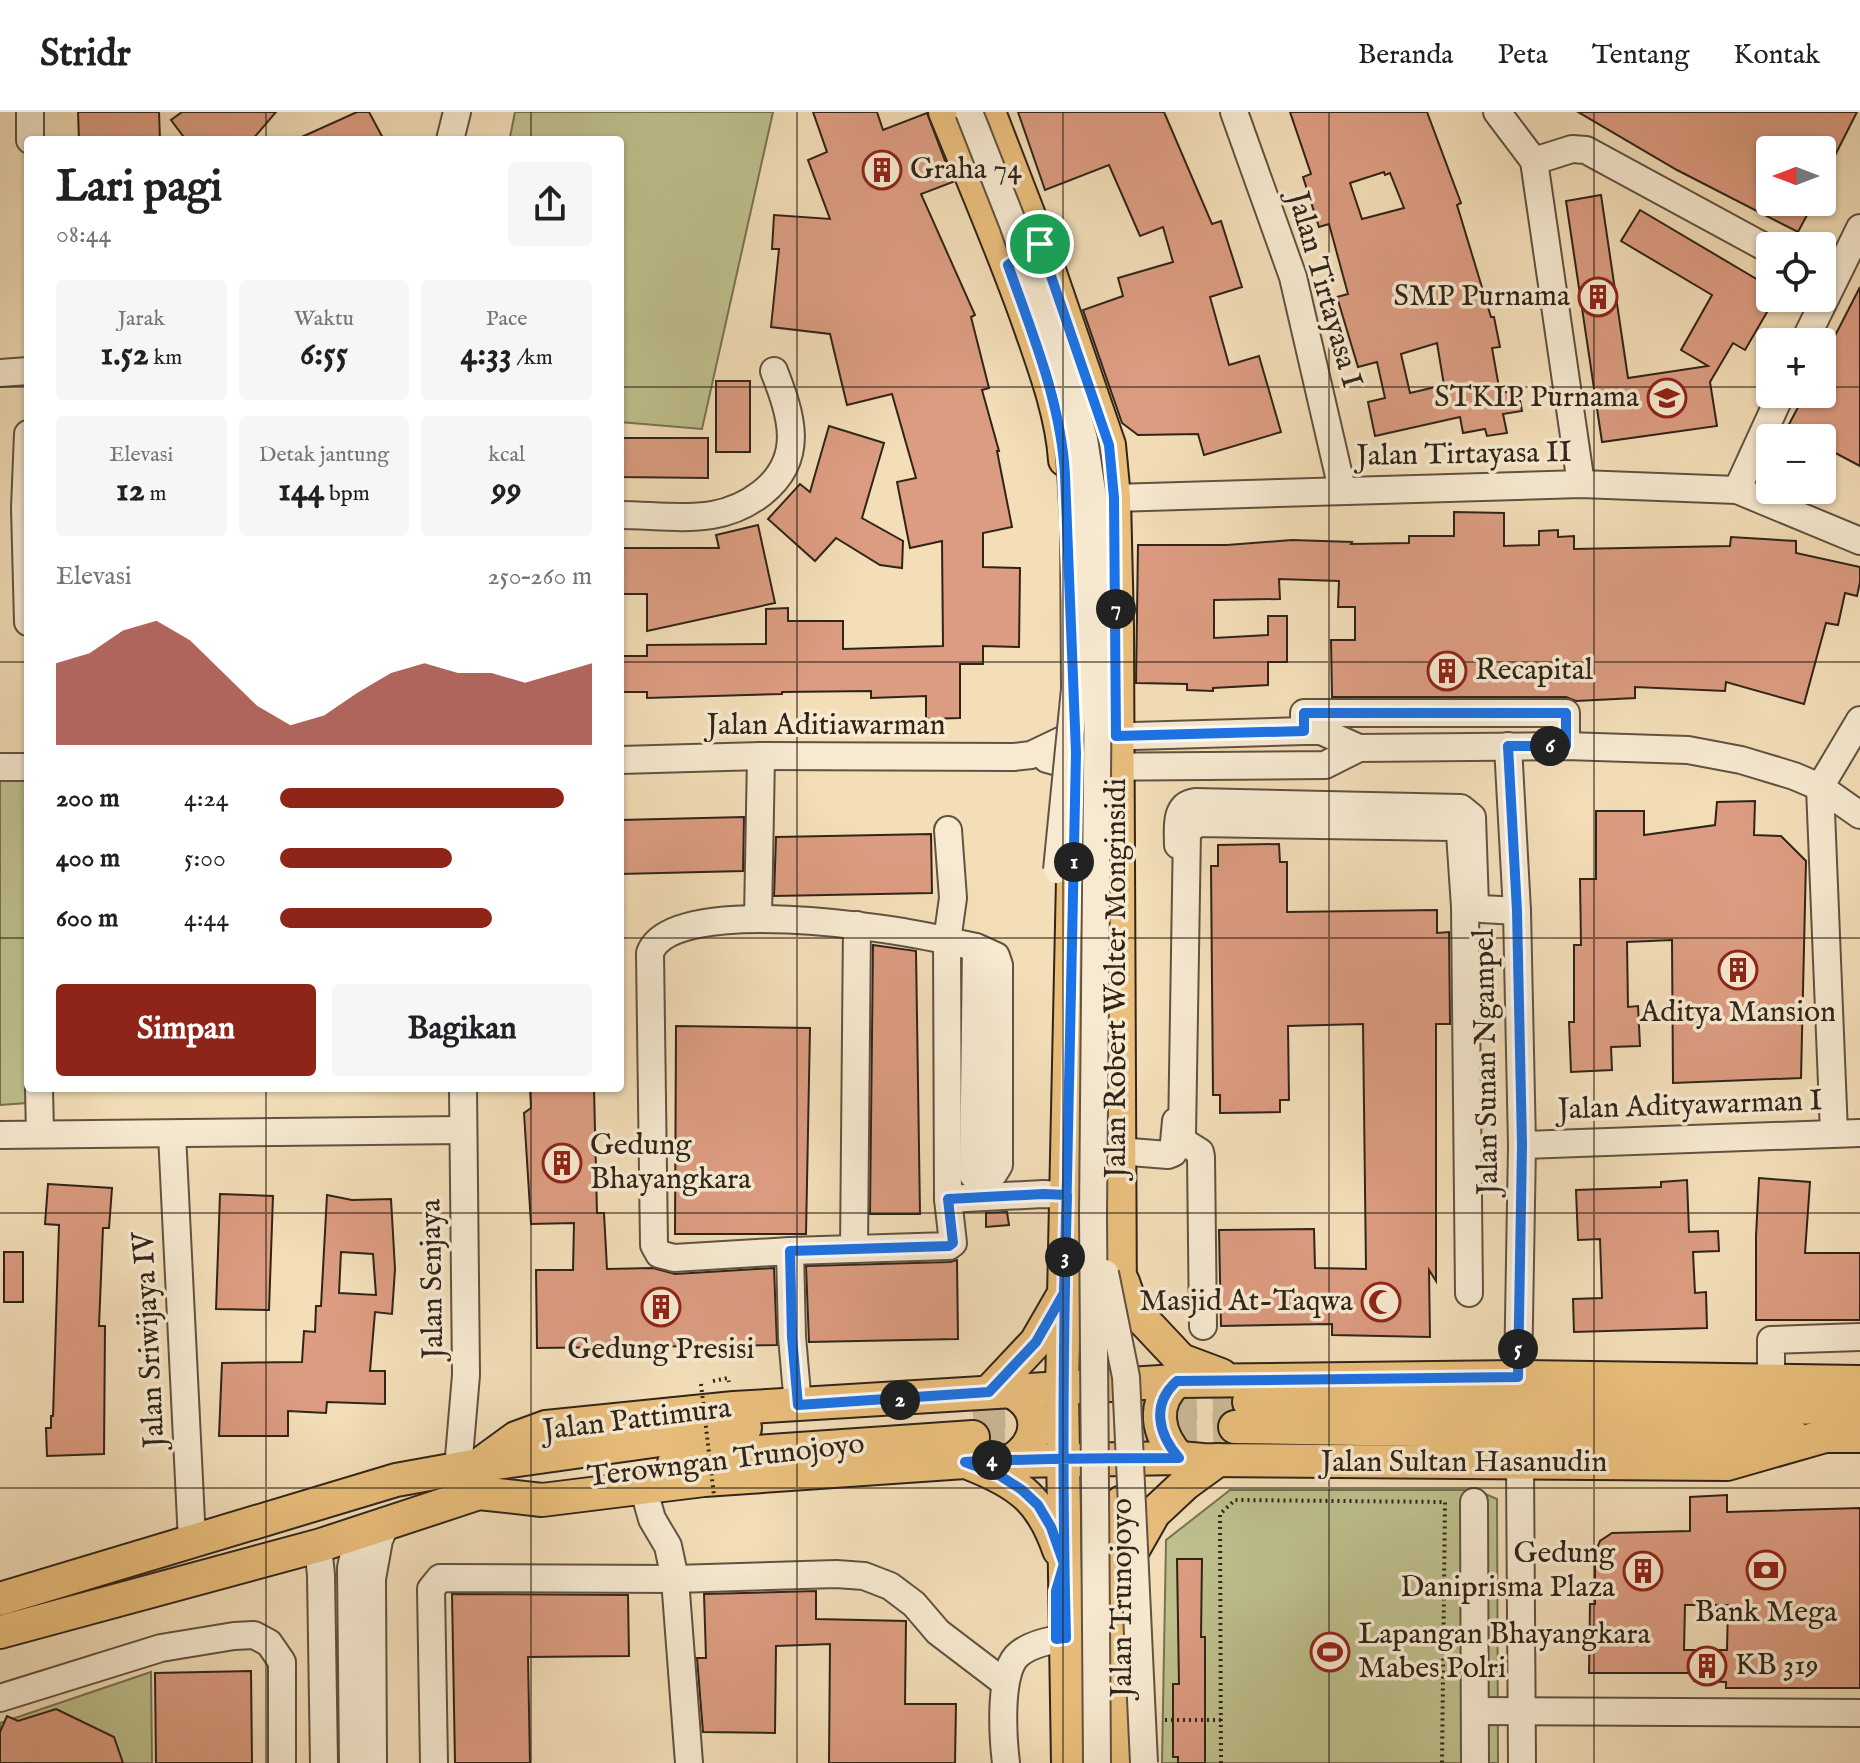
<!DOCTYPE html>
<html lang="id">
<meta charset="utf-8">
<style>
:root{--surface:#fff;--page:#f6f6f6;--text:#202124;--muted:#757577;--line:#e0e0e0;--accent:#8f2418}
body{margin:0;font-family:"IM FELL English",serif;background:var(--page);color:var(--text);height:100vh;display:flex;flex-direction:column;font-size:30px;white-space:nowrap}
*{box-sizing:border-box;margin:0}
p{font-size:26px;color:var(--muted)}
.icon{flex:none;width:44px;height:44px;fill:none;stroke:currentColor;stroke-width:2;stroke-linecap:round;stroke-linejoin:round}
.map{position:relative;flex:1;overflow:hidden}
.drawer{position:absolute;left:24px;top:24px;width:600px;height:956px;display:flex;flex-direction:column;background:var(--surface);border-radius:8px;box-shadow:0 2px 6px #0004}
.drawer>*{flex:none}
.needle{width:52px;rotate:270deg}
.fabs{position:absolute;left:1756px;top:24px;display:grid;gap:16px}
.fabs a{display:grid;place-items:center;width:80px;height:80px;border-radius:8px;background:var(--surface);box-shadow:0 2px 6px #0004;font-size:40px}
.pin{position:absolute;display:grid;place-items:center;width:68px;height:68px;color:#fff;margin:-34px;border:4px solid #fff;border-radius:50%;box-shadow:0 2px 8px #0007}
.km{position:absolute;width:40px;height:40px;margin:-20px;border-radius:50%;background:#222;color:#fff;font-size:22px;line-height:40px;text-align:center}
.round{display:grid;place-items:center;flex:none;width:84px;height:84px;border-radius:8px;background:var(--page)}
.overview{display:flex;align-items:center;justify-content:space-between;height:136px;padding:0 32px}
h1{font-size:44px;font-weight:700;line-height:60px}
.stats{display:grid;grid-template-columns:repeat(3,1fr);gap:12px;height:136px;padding:8px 32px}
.stats div{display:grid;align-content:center;border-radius:8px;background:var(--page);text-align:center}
.stats b{font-size:34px;font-weight:700}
.stats small{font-size:22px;font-weight:400}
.stats p{font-size:22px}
.chart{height:224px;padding:16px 32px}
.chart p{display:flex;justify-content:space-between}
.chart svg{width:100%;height:144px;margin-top:8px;fill:var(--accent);opacity:.7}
.button{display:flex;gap:16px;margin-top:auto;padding:16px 32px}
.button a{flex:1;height:92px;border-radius:8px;background:var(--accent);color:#fff;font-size:32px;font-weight:700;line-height:92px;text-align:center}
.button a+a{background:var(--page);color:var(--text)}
ul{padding:0 32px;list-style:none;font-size:26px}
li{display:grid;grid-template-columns:128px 96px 1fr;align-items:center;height:60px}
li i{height:20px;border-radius:10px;background:var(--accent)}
header{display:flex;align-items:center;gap:48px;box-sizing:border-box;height:112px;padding:0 40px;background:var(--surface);border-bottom:2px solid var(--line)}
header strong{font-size:38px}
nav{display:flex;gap:44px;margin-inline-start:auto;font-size:28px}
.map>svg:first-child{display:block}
.green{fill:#bec08d;stroke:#777253;stroke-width:2}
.building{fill:#dc9c81;stroke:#302419;stroke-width:2;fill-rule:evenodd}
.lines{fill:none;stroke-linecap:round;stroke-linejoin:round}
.major-tunnel{stroke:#ccb998;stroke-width:32;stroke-dasharray:32 16;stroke-linecap:butt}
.minor-casing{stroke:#615241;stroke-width:30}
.major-casing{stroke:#302419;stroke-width:36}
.path{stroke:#302419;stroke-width:4;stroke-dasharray:2 4;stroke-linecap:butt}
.minor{stroke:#f7ead1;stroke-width:26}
.major{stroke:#eabf7c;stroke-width:32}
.minor-bridge-casing{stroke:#615241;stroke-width:30;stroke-linecap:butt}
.path-bridge{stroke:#302419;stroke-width:4;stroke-dasharray:2 4;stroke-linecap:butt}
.minor-bridge{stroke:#f7ead1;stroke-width:26}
.route-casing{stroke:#fff;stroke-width:16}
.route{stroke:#1a73e8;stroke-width:10}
.grid{fill:none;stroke:#302419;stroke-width:2;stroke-opacity:0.55}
.labels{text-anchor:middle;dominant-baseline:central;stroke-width:7;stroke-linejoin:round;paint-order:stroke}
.poi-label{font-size:30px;fill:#302419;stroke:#f7ead1;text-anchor:start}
.street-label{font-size:30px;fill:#302419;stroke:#f7ead1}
</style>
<header>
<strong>Stridr</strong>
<nav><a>Beranda</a><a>Peta</a><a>Tentang</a><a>Kontak</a></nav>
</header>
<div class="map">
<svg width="1860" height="1651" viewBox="0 0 1860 1651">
<rect width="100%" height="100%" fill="#f3deb8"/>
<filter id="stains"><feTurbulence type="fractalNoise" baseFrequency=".0025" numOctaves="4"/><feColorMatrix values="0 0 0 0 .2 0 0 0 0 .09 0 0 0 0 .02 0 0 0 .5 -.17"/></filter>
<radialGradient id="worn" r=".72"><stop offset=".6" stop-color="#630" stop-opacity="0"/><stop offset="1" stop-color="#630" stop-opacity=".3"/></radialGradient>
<g class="green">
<path d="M515,0H773L702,317L620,310V28H522L510,25Z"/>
<path d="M0,659L26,661L27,991L0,993Z"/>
<path d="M1230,1378H1476L1497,1387L1498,1651H1162L1166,1428Z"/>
<path d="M151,1560L152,1651H0V1611Z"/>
</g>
<g class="building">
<path d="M78,0H159L160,28H79Z"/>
<path d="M182,0H276L252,28H186L171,8Z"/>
<path d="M357,0H369L384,28H295Z"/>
<path d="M813,0H877L883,18L927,1L953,70L921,82L975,203L971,205L989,276L982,278L999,339H997L1012,415L983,421V455L1020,456L1019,535L983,534V552H960V606L926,607V584L871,586V579L782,580V582L647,586V580H620V544H647V533L766,532V497L788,496V509H843V537L943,534L942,429L910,436L897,370L916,366L892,282L847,293L830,222L771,215L779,137H772L774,103L830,107L808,48L827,40Z"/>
<path d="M1018,0H1164L1212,112L1221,109L1242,175L1210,185L1229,253L1259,244L1281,320L1204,343L1198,322L1138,323L1122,311L1083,198L1123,184L1118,166L1173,150L1163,115L1140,124L1109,53L1045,78Z"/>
<path d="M1290,0H1427L1461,91L1457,93L1491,205H1494L1500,235L1492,236L1500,281L1518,278L1522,299L1503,302L1507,321L1487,324L1485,317L1463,321L1460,305L1375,324L1368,290L1385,286L1377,250L1358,255L1337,185L1348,182L1329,112L1319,115L1303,65L1311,62ZM1384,60L1385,63L1390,61L1404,96L1362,107L1350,71ZM1437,231L1444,273L1410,281L1401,242Z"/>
<path d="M1578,0H1857L1822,69V38H1770V90H1814L1798,120L1677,58Z"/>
<path d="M1601,83L1628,266L1708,254L1681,238L1712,183L1621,129L1640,98L1770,175V195L1745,238L1733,231L1710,270L1717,314L1602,330L1566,89Z"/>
<path d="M1860,175V354L1822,334V326H1806L1787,316L1805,282H1822V249Z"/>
<rect x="716" y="269" width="34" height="71"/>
<path d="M829,314L884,331L862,406L903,429L902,456L880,453L836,426L815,449L768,407L800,372L810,380Z"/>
<path d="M620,326H708V366L620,365Z"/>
<path d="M1454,400L1504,401V434L1539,433V419L1558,418V425L1574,424V437L1730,434L1731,425L1796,429V441L1860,455V470L1857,484L1845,481L1838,513L1826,511L1804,592L1726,570L1725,579L1635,575V586L1576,589L1566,585H1332L1331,528H1355V495H1338L1339,469L1279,467L1280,487L1214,488V526L1268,523V504H1287V550H1268V573L1213,576V579L1187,578V572L1136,571L1138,433H1227L1292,428L1352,430L1351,432L1409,431V424H1454Z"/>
<path d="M758,413L775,491L647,519V482H620V436H719L716,423Z"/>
<path d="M1755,689L1754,723L1781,724L1806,749L1801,966L1673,971L1672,828L1627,830L1628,895L1638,894L1640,934L1611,935L1612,958L1571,960L1569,910H1574V833H1581L1580,767H1596V699H1644V723L1715,713L1717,690Z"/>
<path d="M744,705L743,759L620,762V708Z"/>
<path d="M931,722L932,781L774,784L776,725Z"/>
<path d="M1279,732L1280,750H1287V800L1437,798V821L1449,820L1450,912H1436V1169L1429,1158L1430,1225L1332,1223V1212L1221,1214L1219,1118L1314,1117L1315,1156L1366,1157L1363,912L1288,914L1289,988H1280V1000L1220,1001V983H1213L1211,754H1218V733Z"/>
<path d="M873,833L916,839L920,1102H870Z"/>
<path d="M676,914L810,916L806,1122H675Z"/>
<path d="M530,976H594L597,1101H604L607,1157L653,1156L675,1162L774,1156L777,1233L537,1236L536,1158H573L574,1111L531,1112L524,1001L531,996Z"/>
<path d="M1759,1066L1810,1070L1805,1141H1860V1208H1756V1124Z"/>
<path d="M1687,1068L1689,1120L1718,1119L1719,1139L1693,1140L1695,1181L1706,1180L1707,1216L1574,1220L1573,1187L1602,1186L1600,1127L1578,1128L1576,1078L1661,1075V1070Z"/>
<path d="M48,1072L112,1076L109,1116H103L99,1214H105L104,1342L47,1344L46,1316H51V1304H53L59,1113L45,1112Z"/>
<path d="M220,1082L273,1084L269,1198L216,1197Z"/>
<path d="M327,1083L352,1088L391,1087L395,1157L392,1202L375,1200L370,1259H385V1292L327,1290L326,1301L288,1299V1324H219L222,1251L302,1250L304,1219L315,1220L316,1194H321ZM341,1140L373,1142L376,1183L339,1181Z"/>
<path d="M1007,1100L1009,1113L986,1115V1101Z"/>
<rect x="4" y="1140" width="19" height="50"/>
<path d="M957,1148L958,1227L809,1230L806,1154L950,1150Z"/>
<path d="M1727,1383V1400L1860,1396V1576H1726V1570L1694,1569L1695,1561H1589L1590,1492H1595V1441L1600,1429L1612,1421L1690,1419V1385ZM1685,1493H1728L1727,1538H1684Z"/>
<path d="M1177,1447H1202L1201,1525H1205V1651H1178V1645H1173V1572H1179Z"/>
<path d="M816,1479V1507L906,1509L905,1592H956L955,1651H829L830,1532L776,1534L775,1621L703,1620L697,1546H706L704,1482Z"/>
<path d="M452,1482L628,1483L629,1544L528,1545L530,1651H455Z"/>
<path d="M251,1559L252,1651H156L155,1561Z"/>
<path d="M56,1597L114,1625L123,1651H0V1620L7,1604L18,1609Z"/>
</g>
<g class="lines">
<g class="major-tunnel">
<path d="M973,1302L1237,1290"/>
<path d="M973,1325L1235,1315"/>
</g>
<g class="minor-casing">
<g id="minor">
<path d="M30,0V28"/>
<path d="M1234,0L1293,165L1342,377"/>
<path d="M1497,0L1534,49L1581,372"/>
<path d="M450,28L457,0"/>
<path d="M1534,49L1572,37L1586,38L1770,138"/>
<path d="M1804,230L1860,116"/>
<path d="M0,261L28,259"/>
<path d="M28,322L25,396L28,510"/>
<path d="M1096,378L1114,386L1581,372L1737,378L1860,429"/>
<path d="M1737,378L1781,282"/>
<path d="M620,403C650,403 683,408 712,403C730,400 748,392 762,381C806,346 791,303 774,259"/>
<path d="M1304,619V601H1566V634"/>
<path d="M1508,634L1517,799L1522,1033L1518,1265"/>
<path d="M1047,647L1076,655L1325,653L1359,636"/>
<path d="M620,648L761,644L1014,645L1031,643L1075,622L1133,624L1304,619H1321L1359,636L1566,634L1688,638L1741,648L1794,664L1820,675L1860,703"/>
<path d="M0,655H28"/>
<path d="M948,718L953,786L947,829L976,835L996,844L999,853V1053L994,1061L973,1063L976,835"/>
<path d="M1178,733C1178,717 1174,693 1195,690L1461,696L1472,705L1475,794L1482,797L1517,799"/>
<path d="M758,806L761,644"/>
<path d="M39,976L40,1022"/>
<path d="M1834,1021L1820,675L1860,608"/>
<path d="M172,1022L192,1429"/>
<path d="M0,1023L463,1018"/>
<path d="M1522,1033L1860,1021"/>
<path d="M1118,1039L1168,1043L1173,1041L1176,1009"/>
<path d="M854,1137L857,813"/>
<path d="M790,1139L949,1134L953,1131L948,1087"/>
<path d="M1203,1214L1201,1045L1200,1040L1184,1030L1182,1023L1187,719L1198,711L1452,715L1460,721L1465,795L1469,1181"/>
<path d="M1771,1270V1228L1860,1225"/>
<path d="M798,1293L792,1225L790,1139L674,1146L659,1142L654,1133L650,841C671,781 897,816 947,829L948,1087L1043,1082L1067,1083"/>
<path d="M1520,1352L1522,1651"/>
<path d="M458,1357L466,1263L463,976"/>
<path d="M643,1375L652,1407L668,1434L675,1467L689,1651"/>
<path d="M1474,1390L1475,1651"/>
<path d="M318,1434L321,1463L324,1651"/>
<path d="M0,1586L161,1536L234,1524L254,1523L269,1531L282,1550V1651"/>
<path d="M1475,1599L1860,1601"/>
<path d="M353,1651L351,1456L358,1421"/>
<path d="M373,1651L372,1467L379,1428L387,1410"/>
<path d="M434,1651L431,1477L440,1466L675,1467L836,1462L864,1464L890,1474L914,1492L938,1520L1005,1571"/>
<path d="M1006,1651C1003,1626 998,1558 1019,1542C1031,1532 1051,1528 1066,1526"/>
</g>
</g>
<g class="major-casing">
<g id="major">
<path d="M945,0C974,70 1004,140 1029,211C1044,254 1062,302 1065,348"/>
<path d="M989,0L1040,132L1109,333L1114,386L1117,514L1120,1204"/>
<path d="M1123,1170L1132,1196L1181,1248L1221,1263"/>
<path d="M1177,1269C1151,1292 1157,1322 1179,1346"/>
<path d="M989,1280L1036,1230L1062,1185"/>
<path d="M1012,1280C1042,1296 1041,1328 1014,1347"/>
<path d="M1249,1290L1702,1297L1860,1295"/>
<path d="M1235,1315L1793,1324"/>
<path d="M674,1351L741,1341L973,1325"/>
<path d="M971,1352C1019,1371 1042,1388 1059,1438"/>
<path d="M482,1353L745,1316"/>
<path d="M1122,1390L1120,1460L1124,1651"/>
<path d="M1125,1452L1154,1401L1185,1372L1218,1348"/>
<path d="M0,1487L396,1368L479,1353L516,1326L546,1315L734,1296L1177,1269L1518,1265L1860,1270"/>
<path d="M0,1520L321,1433L479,1381L542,1388L704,1368L965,1350L1179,1346L1203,1348L1727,1352L1825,1324H1860"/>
<path d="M1068,1651L1062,1277L1075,674"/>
</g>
</g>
<g class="path">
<path d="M713,1269L728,1266L729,1270"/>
<path d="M1165,1608H1221"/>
<path d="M1221,1651L1220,1402L1235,1388L1445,1390L1442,1651"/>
</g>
<use href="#minor" class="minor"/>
<use href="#major" class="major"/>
<g class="minor-bridge-casing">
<g id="minor-bridge">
<path d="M969,0L1013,112L1065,261L1084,327L1095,398L1098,557L1093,1102L1097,1651"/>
<path d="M1057,758L1075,577L1074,409L1068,311"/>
<path d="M1105,1161L1126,1265L1144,1651"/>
</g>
</g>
<path class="path-bridge" d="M701,1272L714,1384"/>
<use href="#minor-bridge" class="minor-bridge"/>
</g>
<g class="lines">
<g class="route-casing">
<path id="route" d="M1040,132L1008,153C1032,221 1061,290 1065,363L1076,641L1067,1067L1064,1181L1036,1230L989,1280L798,1293L792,1225L790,1139L949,1134L953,1131L948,1087L1043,1082L1067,1083C1063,1231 1062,1378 1066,1526L1056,1527V1479L1064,1452L1051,1415L1038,1393L1022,1378L999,1363L965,1350C1036,1346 1108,1346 1179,1346C1158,1322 1151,1292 1177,1269L1518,1265L1522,1033L1517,799L1508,634H1566V601H1304V619L1116,624L1114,386L1109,333L1040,132"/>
</g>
<use href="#route" class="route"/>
</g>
<path class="grid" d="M266,0V28M531,0V28M797,0V1651M1063,0V1651M1329,0V1651M1594,0V1651M0,275H28M620,275H1770M1822,275H1860M0,550H28M620,550H1860M0,826H28M620,826H1860M266,976V1651M531,976V1651M0,1101H1860M0,1376H1860"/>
<defs>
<g id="building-ring" transform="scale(2)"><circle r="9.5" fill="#f7ead1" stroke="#8f2418" stroke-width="1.5"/><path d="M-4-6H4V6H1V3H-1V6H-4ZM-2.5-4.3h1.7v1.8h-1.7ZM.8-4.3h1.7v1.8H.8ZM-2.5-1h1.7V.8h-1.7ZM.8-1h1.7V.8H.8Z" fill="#8f2418"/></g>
<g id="university-ring" transform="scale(2)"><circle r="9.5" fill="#f7ead1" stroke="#8f2418" stroke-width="1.5"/><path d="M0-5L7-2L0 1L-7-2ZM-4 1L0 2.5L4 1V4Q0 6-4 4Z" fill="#8f2418"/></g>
<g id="mosque-ring" transform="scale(2)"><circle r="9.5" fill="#f7ead1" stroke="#8f2418" stroke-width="1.5"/><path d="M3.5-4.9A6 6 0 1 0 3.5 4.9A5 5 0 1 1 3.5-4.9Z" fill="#8f2418"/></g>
<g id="bank-ring" transform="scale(2)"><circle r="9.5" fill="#f7ead1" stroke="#8f2418" stroke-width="1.5"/><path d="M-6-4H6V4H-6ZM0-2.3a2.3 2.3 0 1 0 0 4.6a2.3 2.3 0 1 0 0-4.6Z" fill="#8f2418"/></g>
<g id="stadium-ring" transform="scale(2)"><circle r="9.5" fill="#f7ead1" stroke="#8f2418" stroke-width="1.5"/><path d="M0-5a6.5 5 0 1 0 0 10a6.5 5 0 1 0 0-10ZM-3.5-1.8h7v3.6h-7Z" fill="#8f2418"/></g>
</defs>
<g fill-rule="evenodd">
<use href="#building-ring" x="882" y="58"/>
<use href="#building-ring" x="1598" y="185"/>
<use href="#university-ring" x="1667" y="286"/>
<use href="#building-ring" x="1447" y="559"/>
<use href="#building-ring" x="1738" y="858"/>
<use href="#building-ring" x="562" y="1051"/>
<use href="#mosque-ring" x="1381" y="1190"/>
<use href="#building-ring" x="661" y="1195"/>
<use href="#bank-ring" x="1766" y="1458"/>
<use href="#building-ring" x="1643" y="1459"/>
<use href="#stadium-ring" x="1330" y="1540"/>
<use href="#building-ring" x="1707" y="1554"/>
</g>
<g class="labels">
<g class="poi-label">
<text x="910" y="58">Graha 74</text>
<text x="1570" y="185" text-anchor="end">SMP Purnama</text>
<text x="1639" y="286" text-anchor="end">STKIP Purnama</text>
<text x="1475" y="559">Recapital</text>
<text x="1738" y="901" text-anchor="middle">Aditya Mansion</text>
<text x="590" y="1034">Gedung<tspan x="590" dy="34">Bhayangkara</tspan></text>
<text x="1353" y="1190" text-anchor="end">Masjid At-Taqwa</text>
<text x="661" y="1238" text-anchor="middle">Gedung Presisi</text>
<text x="1615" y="1442" text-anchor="end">Gedung<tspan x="1615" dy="34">Daniprisma Plaza</tspan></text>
<text x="1766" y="1501" text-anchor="middle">Bank Mega</text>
<text x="1358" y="1523">Lapangan Bhayangkara<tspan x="1358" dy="34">Mabes Polri</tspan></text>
<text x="1735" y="1554">KB 319</text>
</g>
<g class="street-label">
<text transform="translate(1324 178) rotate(74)">Jalan Tirtayasa I</text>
<text transform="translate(1464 343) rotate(-1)">Jalan Tirtayasa II</text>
<text x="826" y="614">Jalan Aditiawarman</text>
<text transform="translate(1117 866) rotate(-90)">Jalan Robert Wolter Monginsidi</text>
<text transform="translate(1487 950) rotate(-91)">Jalan Sunan Ngampel</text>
<text transform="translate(1690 994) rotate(-2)">Jalan Adityawarman I</text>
<text transform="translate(433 1167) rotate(-91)">Jalan Senjaya</text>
<text transform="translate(150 1228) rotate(-93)">Jalan Sriwijaya IV</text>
<text transform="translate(637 1308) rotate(-7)">Jalan Pattimura</text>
<text transform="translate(726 1349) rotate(-7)">Terowngan Trunojoyo</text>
<text x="1464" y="1351">Jalan Sultan Hasanudin</text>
<text transform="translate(1123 1486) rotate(-90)">Jalan Trunojoyo</text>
</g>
</g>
<rect width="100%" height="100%" filter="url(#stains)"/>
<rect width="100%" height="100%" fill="url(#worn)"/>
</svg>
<div class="fabs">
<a><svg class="needle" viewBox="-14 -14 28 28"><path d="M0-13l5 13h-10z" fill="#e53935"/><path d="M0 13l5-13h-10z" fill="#757577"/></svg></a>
<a><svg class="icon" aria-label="locate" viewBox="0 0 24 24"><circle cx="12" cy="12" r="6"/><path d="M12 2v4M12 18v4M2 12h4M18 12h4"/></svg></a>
<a>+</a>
<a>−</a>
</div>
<div class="pin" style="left:1040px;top:132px;background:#1e9e55"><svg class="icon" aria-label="arrive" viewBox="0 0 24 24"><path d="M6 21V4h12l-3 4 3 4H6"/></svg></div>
<b class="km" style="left:1074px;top:750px">1</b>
<b class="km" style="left:900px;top:1288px">2</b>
<b class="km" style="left:1065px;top:1145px">3</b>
<b class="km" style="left:992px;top:1348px">4</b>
<b class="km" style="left:1518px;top:1237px">5</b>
<b class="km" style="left:1550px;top:634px">6</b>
<b class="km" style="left:1116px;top:497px">7</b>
<section class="drawer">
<div class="overview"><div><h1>Lari pagi</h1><p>08:44</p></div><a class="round"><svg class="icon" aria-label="share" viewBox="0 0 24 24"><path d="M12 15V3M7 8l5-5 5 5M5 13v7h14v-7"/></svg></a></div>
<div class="stats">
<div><p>Jarak</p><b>1.52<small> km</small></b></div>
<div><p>Waktu</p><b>6:55</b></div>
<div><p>Pace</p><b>4:33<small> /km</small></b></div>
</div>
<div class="stats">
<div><p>Elevasi</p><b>12<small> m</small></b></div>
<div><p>Detak jantung</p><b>144<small> bpm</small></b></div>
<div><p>kcal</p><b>99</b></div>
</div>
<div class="chart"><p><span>Elevasi</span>250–260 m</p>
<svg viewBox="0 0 160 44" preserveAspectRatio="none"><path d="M0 44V19L10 16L20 9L30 6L40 12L50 22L60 32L70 38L80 35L90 28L100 22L110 19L120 22L130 22L140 25L150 22L160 19V44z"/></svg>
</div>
<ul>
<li><b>200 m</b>4:24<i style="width:91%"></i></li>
<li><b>400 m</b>5:00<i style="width:55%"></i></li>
<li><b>600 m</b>4:44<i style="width:68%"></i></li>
</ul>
<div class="button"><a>Simpan</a><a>Bagikan</a></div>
</section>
</div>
